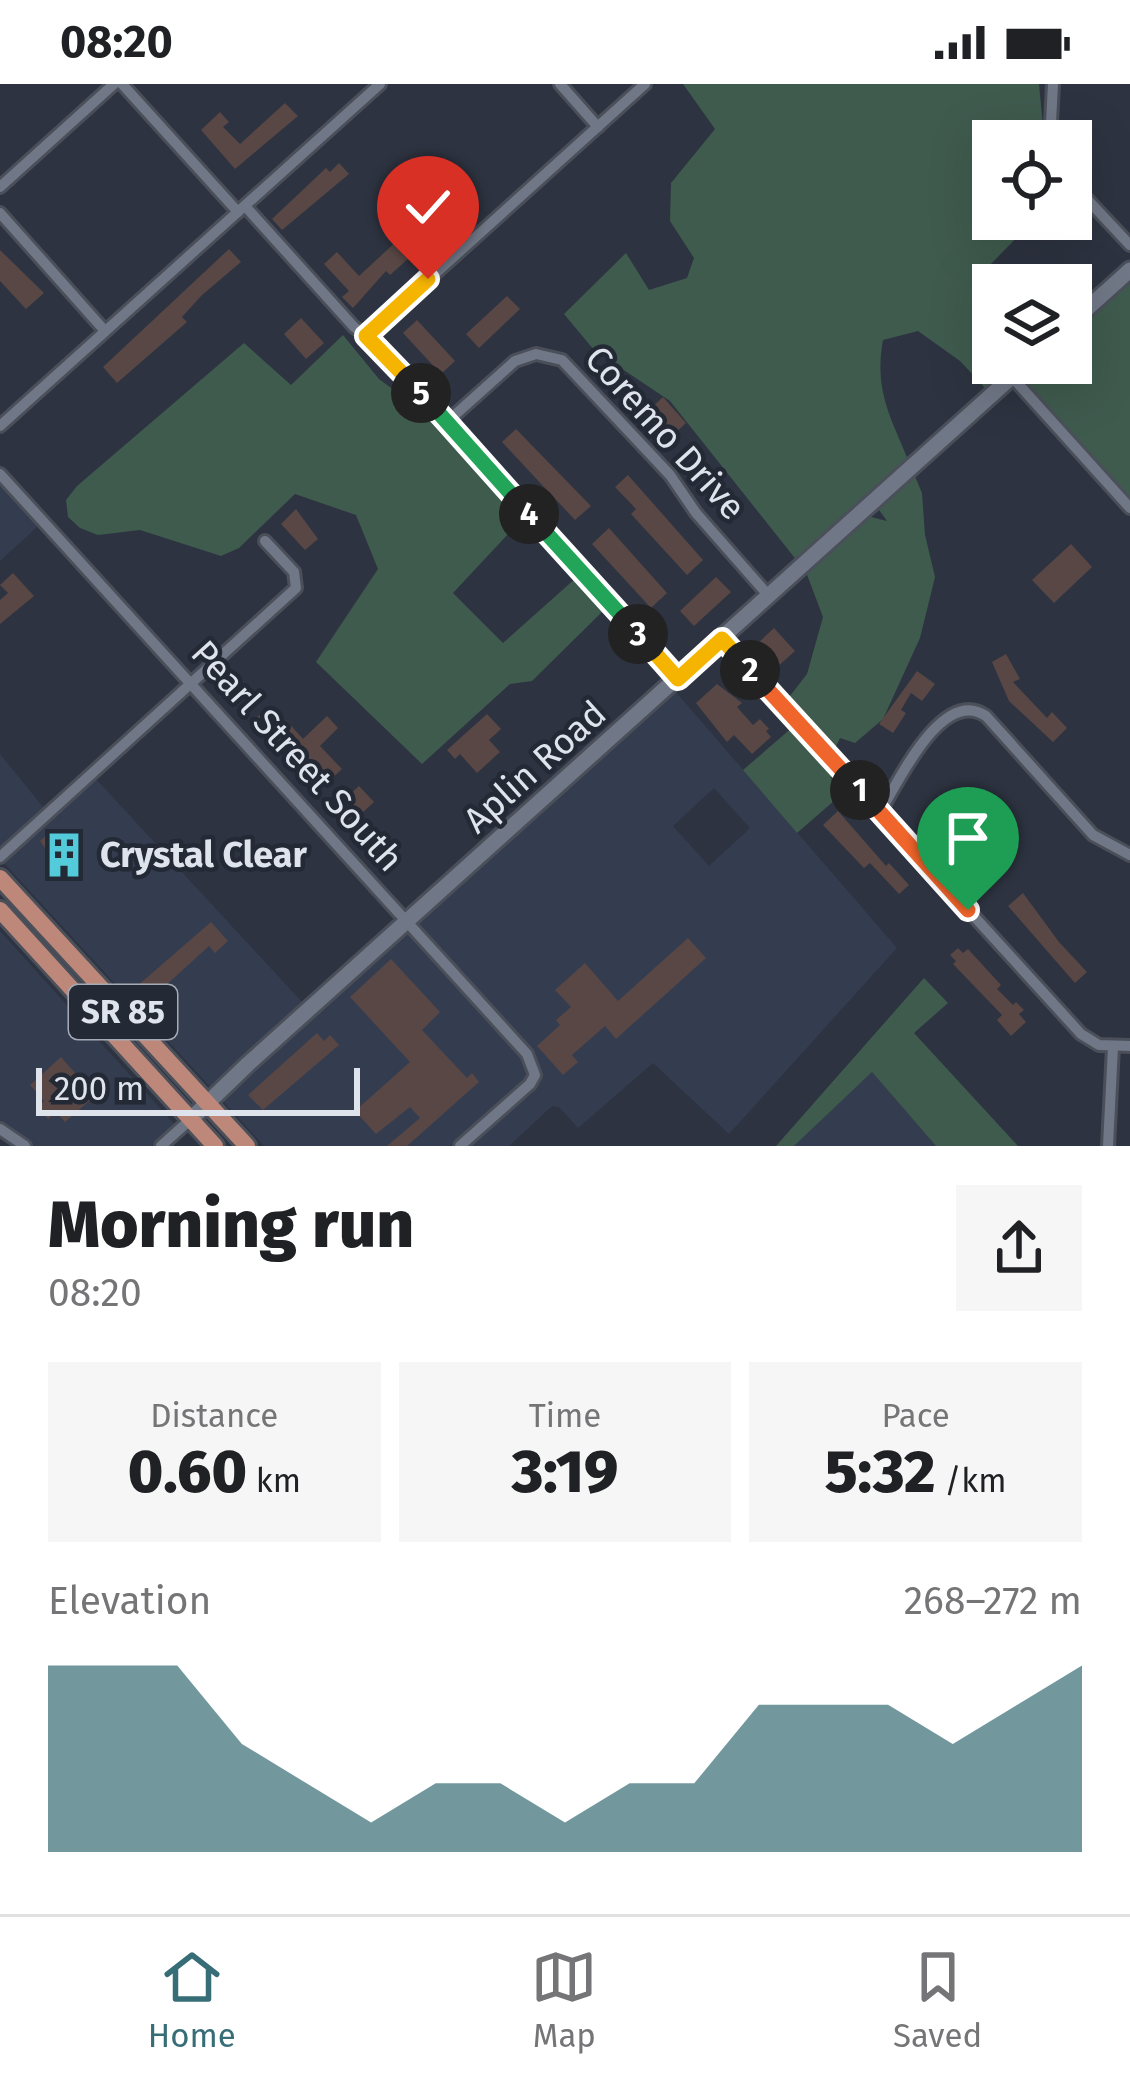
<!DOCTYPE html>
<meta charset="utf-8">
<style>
:root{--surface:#fff;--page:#f6f6f6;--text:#202124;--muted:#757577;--line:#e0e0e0;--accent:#376d76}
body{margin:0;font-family:"Fira Sans",sans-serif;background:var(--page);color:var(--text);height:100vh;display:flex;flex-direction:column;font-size:45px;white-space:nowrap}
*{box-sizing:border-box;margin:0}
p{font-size:39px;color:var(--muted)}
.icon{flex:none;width:66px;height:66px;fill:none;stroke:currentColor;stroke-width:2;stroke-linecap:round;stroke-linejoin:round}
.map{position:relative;height:1062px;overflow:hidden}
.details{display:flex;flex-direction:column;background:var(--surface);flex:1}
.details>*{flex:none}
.buttons{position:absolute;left:972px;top:36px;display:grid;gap:24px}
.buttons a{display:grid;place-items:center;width:120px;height:120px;border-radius:0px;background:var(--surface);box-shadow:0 12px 48px #0002;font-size:60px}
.scale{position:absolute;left:36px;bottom:30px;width:324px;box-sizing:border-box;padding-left:12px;border:6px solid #dfe3ec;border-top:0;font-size:33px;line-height:42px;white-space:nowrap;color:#dfe3ec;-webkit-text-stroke:9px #242936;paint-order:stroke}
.pin{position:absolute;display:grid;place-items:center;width:102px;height:102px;color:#fff;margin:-123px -51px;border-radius:50% 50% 50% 0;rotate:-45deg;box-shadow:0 0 12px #0007}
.pin .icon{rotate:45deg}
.km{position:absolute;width:60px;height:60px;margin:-30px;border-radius:50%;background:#222;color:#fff;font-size:33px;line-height:60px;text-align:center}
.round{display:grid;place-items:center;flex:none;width:126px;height:126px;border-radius:0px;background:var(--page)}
.head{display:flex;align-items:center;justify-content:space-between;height:204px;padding:0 48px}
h1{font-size:66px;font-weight:800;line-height:90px}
.metrics{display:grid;grid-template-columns:repeat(3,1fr);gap:18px;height:204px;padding:12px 48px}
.metrics div{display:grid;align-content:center;border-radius:0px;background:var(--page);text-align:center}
.metrics b{font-size:60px;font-weight:800}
.metrics small{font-size:33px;font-weight:400}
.metrics p{font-size:33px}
.chart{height:336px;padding:24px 48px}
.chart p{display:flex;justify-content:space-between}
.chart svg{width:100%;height:216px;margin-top:12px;fill:var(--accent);opacity:.7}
.status{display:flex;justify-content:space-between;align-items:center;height:84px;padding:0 60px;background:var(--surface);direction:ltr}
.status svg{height:33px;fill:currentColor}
.menu{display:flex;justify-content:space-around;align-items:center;height:168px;border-top:3px solid var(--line);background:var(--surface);font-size:33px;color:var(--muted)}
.menu a{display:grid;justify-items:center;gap:6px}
.menu .current{color:var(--accent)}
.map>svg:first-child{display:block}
.built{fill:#343c4f;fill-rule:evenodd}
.green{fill:#3f5b4e}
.building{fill:#584745}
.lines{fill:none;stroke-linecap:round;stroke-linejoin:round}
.street-casing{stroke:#4a4f59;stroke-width:16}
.secondary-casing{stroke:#4a4f59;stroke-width:21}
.primary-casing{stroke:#4a4f59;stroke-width:22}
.street{stroke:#707786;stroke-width:10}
.secondary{stroke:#707786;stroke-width:15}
.primary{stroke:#bd8879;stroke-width:16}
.split-1-casing{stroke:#fff;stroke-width:24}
.split-2-casing{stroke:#fff;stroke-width:24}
.split-3-casing{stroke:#fff;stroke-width:24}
.split-4-casing{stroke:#fff;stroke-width:24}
.split-5-casing{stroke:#fff;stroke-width:24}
.split-6-casing{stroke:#fff;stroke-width:24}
.split-1{stroke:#f0652b;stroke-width:15}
.split-2{stroke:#f0652b;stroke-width:15}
.split-3{stroke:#f5b400;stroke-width:15}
.split-4{stroke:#22a559;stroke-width:15}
.split-5{stroke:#22a559;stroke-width:15}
.split-6{stroke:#f5b400;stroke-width:15}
.labels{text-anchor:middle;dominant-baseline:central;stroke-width:9;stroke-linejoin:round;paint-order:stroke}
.shield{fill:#242936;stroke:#a7abb5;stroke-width:3}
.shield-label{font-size:33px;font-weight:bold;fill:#dfe3ec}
.street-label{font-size:36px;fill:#dfe3ec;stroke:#242936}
.poi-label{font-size:36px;font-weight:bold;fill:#dfe3ec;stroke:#242936;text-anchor:start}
</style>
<div class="status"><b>08:20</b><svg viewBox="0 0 49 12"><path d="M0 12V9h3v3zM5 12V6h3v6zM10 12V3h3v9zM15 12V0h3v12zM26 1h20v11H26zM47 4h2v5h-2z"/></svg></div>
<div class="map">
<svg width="1130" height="1062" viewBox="0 0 1130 1062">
<rect width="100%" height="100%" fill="#2d3340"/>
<g class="built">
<path d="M0,399L39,441L0,477Z"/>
<path d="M675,607L897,864L729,1050L653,979L578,1044L559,1023L552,1022L509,1062H469L533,1008L540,994L538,977L414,839ZM714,704L750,744L709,782L673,742Z"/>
<path d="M0,670L43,723L87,686L0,764Z"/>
<path d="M96,695L302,918L397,836L212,1005L3,778Z"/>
<path d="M0,847L175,1041L151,1062H34L0,1038Z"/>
<path d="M406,847L523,973L529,990L526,996L450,1062H264L221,1015Z"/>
<path d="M872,988L936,1062H794Z"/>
</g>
<g class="green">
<path d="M683,0H1039L1043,42L1006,57H993V62L979,68L989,115L993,116V135H1030L1032,138L987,184L1003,201H993V279H1018L987,306L960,277L918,247L883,256C874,306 890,332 909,378L798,478L670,317L594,266L564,230L626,169L649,206L687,194L694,174L670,137L671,99L715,45Z"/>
<path d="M1130,194V416L1020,294L1036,279H1071V248Z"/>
<path d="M343,251L379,295L432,334L524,433L453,509L503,559L577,493L605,525L532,597L510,600L422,680L316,578L378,485L356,431L295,410L239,464L221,472L140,446L98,451L80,444L68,433L66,416L77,402L244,259L291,301Z"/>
<path d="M914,390L922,409L925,451L935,493L920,554L883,635L855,659L840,654L833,669L786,617L807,590L823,533L806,488L867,432L887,437L877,423Z"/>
<path d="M794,642L829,680L835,716L797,749L743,686Z"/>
<path d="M924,894L948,919L914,949L1018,1062H936L872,988L794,1062H776Z"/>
</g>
<g class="building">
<path d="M285,19L298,32L235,85L201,46L220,28L229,38L223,43L240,60Z"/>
<path d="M339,79L349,90L282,146L272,135L326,84L330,88Z"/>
<path d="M413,142L424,153L406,170L409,174L390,191L386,187L353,224L342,213L349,207L324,180L337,168L359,192Z"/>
<path d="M229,165L241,178L202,211L182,233L187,238L117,299L103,283Z"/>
<path d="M0,166L44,209L26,225L0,197Z"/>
<path d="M507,212L520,225L479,264L466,250Z"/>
<path d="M301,234L324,259L306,275L284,250Z"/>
<path d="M417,236L455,277L441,290L403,249Z"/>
<path d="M663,313L686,339L671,353L648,327Z"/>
<path d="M516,345L591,422L575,436L502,358Z"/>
<path d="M628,391L703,476L687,491L631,430L636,425L615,403Z"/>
<path d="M296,425L318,455L305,466L281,440Z"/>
<path d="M609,444L667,509L651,524L592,460Z"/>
<path d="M1071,460L1092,483L1054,519L1032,496Z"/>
<path d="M13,489L34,512L0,540V516L8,509L0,501Z"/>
<path d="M716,493L731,508L694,542L680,527Z"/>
<path d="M774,544L795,567L776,584L755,562Z"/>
<path d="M1006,570L1020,595L1013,598L1047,634L1052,628L1067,644L1053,658L1009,617L992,578Z"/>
<path d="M917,587L935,600L922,617L911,609L901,626L906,629L893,649L879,640Z"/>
<path d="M717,600L742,619L737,623L753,641L760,635L769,645L766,647L771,653L752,670L734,651L727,658L696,619Z"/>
<path d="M265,627L279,643L286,636L303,655L327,632L338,644L320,662L342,685L329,697L287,652L277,661L257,633Z"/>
<path d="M487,630L501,645L489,656L500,668L477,689L460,670L455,675L447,666Z"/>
<path d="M359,702L374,718L348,742L333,726Z"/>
<path d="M838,727L886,782L889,779L909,801L899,810L870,779L864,784L823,741Z"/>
<path d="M49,749L83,780L67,795L40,757Z"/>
<path d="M1023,809L1059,858L1087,888L1075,899L1008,822Z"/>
<path d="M211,838L228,857L215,869L209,862L141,924L128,910Z"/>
<path d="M688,854L706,874L616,955L605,942L572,971L578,978L563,991L537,962L560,941L556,936L571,923L555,906L585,879L618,917Z"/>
<path d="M958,864L963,869L968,865L1001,901L997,905L1013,921L1016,918L1024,926L1019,930L1026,938L1011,952L997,936L1002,931L953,880L956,877L950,871Z"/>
<path d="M391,875L440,928L422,946L467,994L472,989L479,998L407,1062H387L420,1034L410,1023L376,1050L355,1027L410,978L350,913Z"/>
<path d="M317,949L324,957L330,951L339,961L263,1026L248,1011Z"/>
<path d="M61,973L95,1012L65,1038L56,1028L48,1035L37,1023L44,1017L30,1001Z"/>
</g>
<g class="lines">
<g class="street-casing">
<g id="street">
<path d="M122,0L238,128"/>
<path d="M560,0L598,43"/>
<path d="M1050,57L1053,0"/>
<path d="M1071,98L1130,161"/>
<path d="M0,103L114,0"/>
<path d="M245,122L354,243L374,257L678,595"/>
<path d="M0,129L105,247"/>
<path d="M366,252L645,0"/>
<path d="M1012,293L1130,424"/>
<path d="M447,338L515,277L536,270L562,276L670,391L696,429L769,512"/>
<path d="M0,342L380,0"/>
<path d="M0,390L527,970L535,991L530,1000L460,1062"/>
<path d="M722,555L1081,950L1099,961L1130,962"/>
<path d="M880,728C898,699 942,602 986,632L1093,751L1130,771"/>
<path d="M0,773L296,504L294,488L265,457"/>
<path d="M0,1045L25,1062"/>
<path d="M161,1062L191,1035"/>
<path d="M1108,1062L1113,963"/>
</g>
</g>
<g class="secondary-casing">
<g id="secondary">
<path d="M1071,239L1130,186"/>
<path d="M191,1035L248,980L1027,279"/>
</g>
</g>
<g class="primary-casing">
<g id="primary">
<path d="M0,794L247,1062"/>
<path d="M0,826L215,1062"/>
</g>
</g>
<use href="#street" class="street"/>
<use href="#secondary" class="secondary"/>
<use href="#primary" class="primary"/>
</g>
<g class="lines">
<g class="split-1-casing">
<path id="split-1" d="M860,706L968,826"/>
</g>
<g class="split-2-casing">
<path id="split-2" d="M750,586L860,706"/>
</g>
<g class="split-3-casing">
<path id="split-3" d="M638,550L678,595L722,555L750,586"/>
</g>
<g class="split-4-casing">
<path id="split-4" d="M529,430L638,550"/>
</g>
<g class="split-5-casing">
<path id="split-5" d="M421,309L529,430"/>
</g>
<g class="split-6-casing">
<path id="split-6" d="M421,309L366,252L428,195"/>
</g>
<use href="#split-1" class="split-1"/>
<use href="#split-2" class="split-2"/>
<use href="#split-3" class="split-3"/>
<use href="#split-4" class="split-4"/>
<use href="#split-5" class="split-5"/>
<use href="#split-6" class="split-6"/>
</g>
<defs>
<g id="building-bare" transform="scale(3.6)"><path d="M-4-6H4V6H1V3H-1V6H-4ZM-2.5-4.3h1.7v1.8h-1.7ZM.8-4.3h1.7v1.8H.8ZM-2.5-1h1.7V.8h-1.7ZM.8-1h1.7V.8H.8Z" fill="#53cbdb" stroke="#242936" stroke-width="2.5" paint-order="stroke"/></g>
</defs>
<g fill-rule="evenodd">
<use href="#building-bare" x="64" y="771"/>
</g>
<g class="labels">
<rect class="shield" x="69" y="901" width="108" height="54" rx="9"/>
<g class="shield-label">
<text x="123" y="928">SR 85</text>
</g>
<g class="street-label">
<text transform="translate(665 349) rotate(48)">Coremo Drive</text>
<text transform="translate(297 672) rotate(48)">Pearl Street South</text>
<text transform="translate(535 683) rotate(-42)">Aplin Road</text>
</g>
<g class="poi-label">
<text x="100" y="771">Crystal Clear</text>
</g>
</g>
</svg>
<div class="buttons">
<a><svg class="icon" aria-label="locate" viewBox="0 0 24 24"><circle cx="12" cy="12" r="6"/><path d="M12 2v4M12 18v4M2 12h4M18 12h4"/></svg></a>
<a><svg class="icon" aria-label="layers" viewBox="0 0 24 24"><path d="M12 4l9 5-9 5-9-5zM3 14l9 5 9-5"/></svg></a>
</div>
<div class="scale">200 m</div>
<div class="pin" style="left:968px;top:826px;background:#1e9e55"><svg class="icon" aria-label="arrive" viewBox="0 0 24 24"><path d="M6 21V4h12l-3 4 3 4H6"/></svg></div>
<div class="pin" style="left:428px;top:195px;background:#d93025"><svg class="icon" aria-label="check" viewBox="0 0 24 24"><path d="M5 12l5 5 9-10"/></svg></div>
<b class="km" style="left:860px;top:706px">1</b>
<b class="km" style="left:750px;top:586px">2</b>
<b class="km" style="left:638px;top:550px">3</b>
<b class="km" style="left:529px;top:430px">4</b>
<b class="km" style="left:421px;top:309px">5</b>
</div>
<section class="details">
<div class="head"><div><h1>Morning run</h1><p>08:20</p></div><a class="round"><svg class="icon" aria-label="share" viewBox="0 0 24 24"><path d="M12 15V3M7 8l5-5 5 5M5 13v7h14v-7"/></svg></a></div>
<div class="metrics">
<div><p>Distance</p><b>0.60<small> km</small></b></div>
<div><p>Time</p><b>3:19</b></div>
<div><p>Pace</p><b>5:32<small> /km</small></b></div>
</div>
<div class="chart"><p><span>Elevation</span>268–272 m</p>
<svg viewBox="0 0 160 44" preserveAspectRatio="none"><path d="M0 44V6L10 6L20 6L30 22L40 30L50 38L60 30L70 30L80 38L90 30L100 30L110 14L120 14L130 14L140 22L150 14L160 6V44z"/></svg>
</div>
</section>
<nav class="menu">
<a class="current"><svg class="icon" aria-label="home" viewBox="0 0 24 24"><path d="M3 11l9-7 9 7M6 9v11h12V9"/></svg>Home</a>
<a><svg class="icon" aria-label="map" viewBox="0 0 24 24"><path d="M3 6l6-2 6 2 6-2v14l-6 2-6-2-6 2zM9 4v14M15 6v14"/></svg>Map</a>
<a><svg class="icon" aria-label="saved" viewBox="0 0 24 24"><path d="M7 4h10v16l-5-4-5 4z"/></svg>Saved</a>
</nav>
